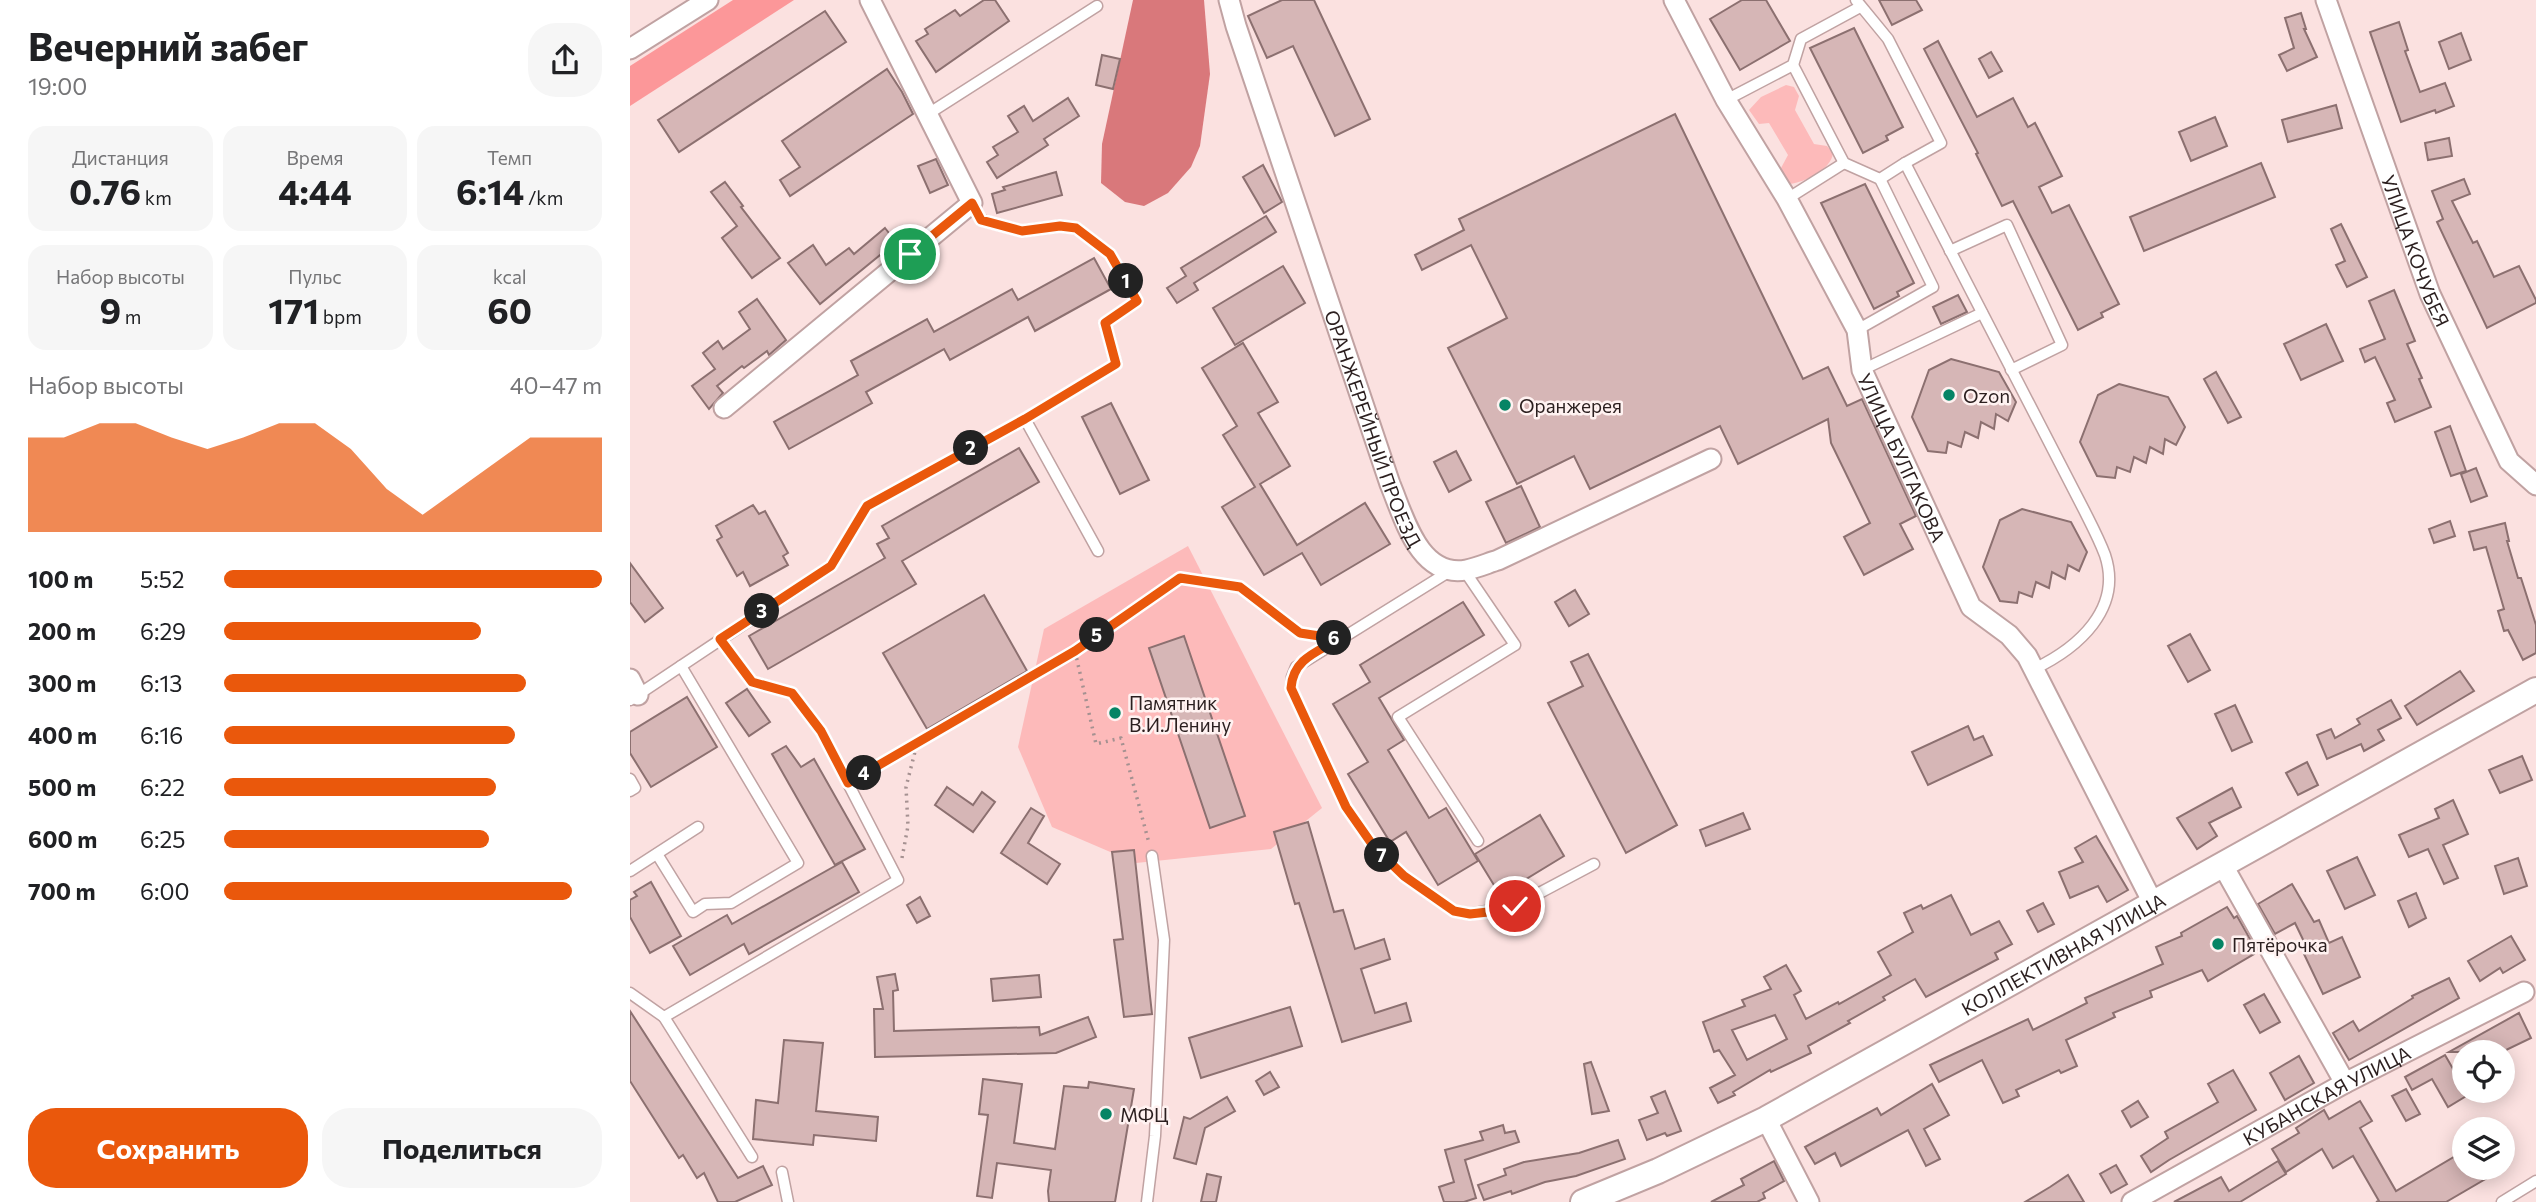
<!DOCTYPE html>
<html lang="ru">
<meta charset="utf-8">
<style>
:root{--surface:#fff;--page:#f6f6f6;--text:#202124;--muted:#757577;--accent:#ea580c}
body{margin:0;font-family:Commissioner,sans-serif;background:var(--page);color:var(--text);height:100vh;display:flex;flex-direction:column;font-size:26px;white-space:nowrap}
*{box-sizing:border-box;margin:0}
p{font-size:23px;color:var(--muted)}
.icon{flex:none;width:38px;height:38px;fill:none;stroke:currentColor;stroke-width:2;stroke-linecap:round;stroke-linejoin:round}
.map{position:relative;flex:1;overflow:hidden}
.panel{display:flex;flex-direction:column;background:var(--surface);width:630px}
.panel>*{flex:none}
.fabs{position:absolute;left:1822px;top:1040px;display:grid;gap:14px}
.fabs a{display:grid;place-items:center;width:63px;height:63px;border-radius:50%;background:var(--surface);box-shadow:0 4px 18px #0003;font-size:35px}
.pin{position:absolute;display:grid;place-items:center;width:60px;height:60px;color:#fff;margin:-30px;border:4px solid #fff;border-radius:50%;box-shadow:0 2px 7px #0007}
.km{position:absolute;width:35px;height:35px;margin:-18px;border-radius:50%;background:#222;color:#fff;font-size:19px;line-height:35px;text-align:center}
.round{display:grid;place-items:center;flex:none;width:74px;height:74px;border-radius:28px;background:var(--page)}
.summary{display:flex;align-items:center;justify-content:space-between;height:119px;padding:0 28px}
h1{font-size:38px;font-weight:700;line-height:52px}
.figures{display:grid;grid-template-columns:repeat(3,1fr);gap:10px;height:119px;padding:7px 28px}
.figures div{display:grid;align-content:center;border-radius:18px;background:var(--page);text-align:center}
.figures b{font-size:35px;font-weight:700}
.figures small{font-size:19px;font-weight:400}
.figures p{font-size:19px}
.chart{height:196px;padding:14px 28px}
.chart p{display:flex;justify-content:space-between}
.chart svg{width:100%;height:126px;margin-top:7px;fill:var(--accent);opacity:.7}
.action{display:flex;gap:14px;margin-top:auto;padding:14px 28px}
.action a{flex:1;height:80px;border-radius:28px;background:var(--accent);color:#fff;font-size:28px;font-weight:700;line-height:80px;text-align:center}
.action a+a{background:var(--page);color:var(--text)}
ul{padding:0 28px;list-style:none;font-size:23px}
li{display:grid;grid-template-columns:112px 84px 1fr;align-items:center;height:52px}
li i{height:18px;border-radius:9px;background:var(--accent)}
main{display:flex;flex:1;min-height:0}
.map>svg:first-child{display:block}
.green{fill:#fdbaba}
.forest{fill:#fc9799}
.water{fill:#d9787b}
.building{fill:#d6b6b6;stroke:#8c7070;stroke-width:2;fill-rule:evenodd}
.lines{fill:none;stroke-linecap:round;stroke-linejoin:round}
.service-casing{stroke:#c0a2a2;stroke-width:13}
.minor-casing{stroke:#c0a2a2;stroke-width:23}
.tertiary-casing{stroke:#c0a2a2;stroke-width:28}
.path{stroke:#a59191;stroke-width:3.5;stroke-dasharray:2 5;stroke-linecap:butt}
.service{stroke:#fff;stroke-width:10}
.minor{stroke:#fff;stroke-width:19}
.tertiary{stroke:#fff;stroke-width:24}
.route-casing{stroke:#fff;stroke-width:14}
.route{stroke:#ea580c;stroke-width:9}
.poi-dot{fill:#068465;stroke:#fff2f1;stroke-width:2.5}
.labels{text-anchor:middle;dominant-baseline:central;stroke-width:5;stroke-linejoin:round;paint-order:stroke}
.street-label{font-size:19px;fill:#2b1f1f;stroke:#fff2f1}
.poi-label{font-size:19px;fill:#2b1f1f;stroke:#fff2f1;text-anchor:start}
</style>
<main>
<section class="panel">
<div class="summary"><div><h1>Вечерний забег</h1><p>19:00</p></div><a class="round"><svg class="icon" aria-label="share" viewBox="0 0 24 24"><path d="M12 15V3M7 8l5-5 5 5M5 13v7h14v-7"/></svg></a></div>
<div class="figures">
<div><p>Дистанция</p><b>0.76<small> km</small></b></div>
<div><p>Время</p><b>4:44</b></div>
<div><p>Темп</p><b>6:14<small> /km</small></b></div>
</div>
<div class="figures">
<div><p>Набор высоты</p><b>9<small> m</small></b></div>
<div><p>Пульс</p><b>171<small> bpm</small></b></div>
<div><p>kcal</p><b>60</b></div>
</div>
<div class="chart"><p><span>Набор высоты</span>40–47 m</p>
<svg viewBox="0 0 160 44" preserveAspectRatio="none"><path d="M0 44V11L10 11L20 6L30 6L40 11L50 15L60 11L70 6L80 6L90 15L100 29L110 38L120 29L130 20L140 11L150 11L160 11V44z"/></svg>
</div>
<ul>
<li><b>100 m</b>5:52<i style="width:100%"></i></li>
<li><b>200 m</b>6:29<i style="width:68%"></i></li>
<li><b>300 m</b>6:13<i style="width:80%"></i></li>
<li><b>400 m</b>6:16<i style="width:77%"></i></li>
<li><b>500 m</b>6:22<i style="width:72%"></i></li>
<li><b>600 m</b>6:25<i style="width:70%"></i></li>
<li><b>700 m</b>6:00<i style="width:92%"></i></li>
</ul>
<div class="action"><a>Сохранить</a><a>Поделиться</a></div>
</section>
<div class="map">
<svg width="1906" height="1202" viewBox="0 0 1906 1202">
<rect width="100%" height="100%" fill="#fbe1e0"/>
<g class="green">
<path d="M1156,85L1164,87L1169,96L1165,110L1184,144L1197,146L1203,153C1201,170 1175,182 1160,184L1155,179L1151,168L1158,155L1139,123L1129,124L1119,110L1131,97Z"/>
<path d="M558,546L692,808L641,849L506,863L422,827L388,747L414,629Z"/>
</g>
<path class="forest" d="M103,0H164L0,106V66Z"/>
<path class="water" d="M503,0H574L580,74L570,146L561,167L538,193L514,206L495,202L471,183L472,144Z"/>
<g class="building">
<path d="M354,0H365L379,21L306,72L286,41L298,34L295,29L325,10L330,16Z"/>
<path d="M652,0H684L740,119L705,136L663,46L637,58L618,16Z"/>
<path d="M1112,0H1136L1160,41L1110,70L1080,19Z"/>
<path d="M1249,0H1286L1292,10L1262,25Z"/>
<path d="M195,11L216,42L49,152L28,120Z"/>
<path d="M1671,13L1676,29H1674L1687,57L1657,71L1649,55L1664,48L1655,18Z"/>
<path d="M1769,22L1778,50L1775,51L1790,92L1815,83L1824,106L1806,113L1805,110L1771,122L1740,32Z"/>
<path d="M1224,28L1273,127L1256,136L1258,140L1233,153L1180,48Z"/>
<path d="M1831,33L1841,60L1819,69L1809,42Z"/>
<path d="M1308,41L1347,117L1383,98L1398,127L1405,123L1432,176L1409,187L1422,213L1439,205L1489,304L1471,313L1473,317L1448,330L1383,201L1372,206L1346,154L1348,153L1294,49Z"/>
<path d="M1361,52L1372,71L1359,78L1349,59Z"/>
<path d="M472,55L490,59L483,89L466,85Z"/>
<path d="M257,69L272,92L283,114L160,196L150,180L170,167L152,141Z"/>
<path d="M438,98L449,116L414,139L418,145L367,178L357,162L368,155L363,147L388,132L378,116L394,106L403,121Z"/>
<path d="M1706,105L1712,128L1658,142L1652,120Z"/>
<path d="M1045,114L1173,379L1198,367L1217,406L1232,399L1286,516L1270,524L1283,549L1234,575L1214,537L1240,523L1201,443L1198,419L1108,464L1090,426L960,489L944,456L887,484L818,348L877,318L841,245L792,270L785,255L834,230L829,219Z"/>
<path d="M1585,117L1597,146L1561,161L1549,132Z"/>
<path d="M1819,138L1822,156L1798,160L1795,143Z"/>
<path d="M306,159L318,185L300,193L288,166Z"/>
<path d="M1631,163L1645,197L1514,251L1500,217Z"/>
<path d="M633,165L652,202L634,213L613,177Z"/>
<path d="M426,172L432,195L367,213L362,194L375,190L373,187Z"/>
<path d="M1834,179L1840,194L1822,201L1843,243L1847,241L1864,277L1889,266L1906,300V303L1857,328L1807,222L1813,219L1802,191Z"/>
<path d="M95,182L113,206L111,207L150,258L122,278L92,238L107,226L81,192Z"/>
<path d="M1235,184L1284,283L1267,292L1269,296L1244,309L1191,203Z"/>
<path d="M636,216L646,232L564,283L568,290L547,303L537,288L556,276L551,268Z"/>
<path d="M1711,224L1737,277L1717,287L1706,265L1715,261L1701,229Z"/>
<path d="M255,228L266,242L190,304L158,263L183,245L196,265L219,248L224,254Z"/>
<path d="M464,258L481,289L405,331L398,317L320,360L314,349L236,392L242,403L159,449L144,422L228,375L221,361L297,319L304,332L382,289L388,300Z"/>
<path d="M653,266L675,303L605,345L583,308Z"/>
<path d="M1764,290L1785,341L1777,344L1792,378L1789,379L1801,407L1765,422L1757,403L1765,400L1745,357L1735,362L1730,349L1755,339L1739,301Z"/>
<path d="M1328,295L1337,312L1311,324L1303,307Z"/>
<path d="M127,299L156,340L139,355L137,351L114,368L112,366L87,386L93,393L79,409L62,386L85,369L73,353L88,341L93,349L120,329L109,312Z"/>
<path d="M1696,324L1713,361L1671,380L1654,344Z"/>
<path d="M613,343L648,402L628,413L660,466L630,484L667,545L735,503L760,544L691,585L672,553L634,575L592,507L625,487L593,435L607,426L572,368Z"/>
<path d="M1321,359L1369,372L1386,402L1378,421L1366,414L1364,429L1351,422L1348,438L1335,432L1331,447L1318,442L1316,453L1298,451L1282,417L1299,370Z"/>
<path d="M1586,372L1611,417L1598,423L1574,379Z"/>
<path d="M1489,384L1538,397L1555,427L1546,445L1535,439L1533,454L1520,447L1516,463L1504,457L1500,472L1487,467L1485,478L1467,476L1450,442L1468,395Z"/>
<path d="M481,403L519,480L490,494L452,417Z"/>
<path d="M1820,426L1836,471L1821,476L1805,432Z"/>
<path d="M389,448L409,482L272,561L286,584L138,669L119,636L255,558L247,544L259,538L252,526Z"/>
<path d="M826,451L841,480L819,492L804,462Z"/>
<path d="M1846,468L1857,496L1841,502L1831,474Z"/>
<path d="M891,486L910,527L876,543L856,502Z"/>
<path d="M123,505L129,514L135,511L158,553L153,556L158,565L120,586L113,572L107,576L87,540L92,537L86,526Z"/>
<path d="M1392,509L1441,522L1457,552L1449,571L1438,565L1435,579L1422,572L1419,588L1406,582L1402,597L1389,592L1387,603L1370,601L1353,567L1370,520Z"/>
<path d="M1820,521L1825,536L1804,543L1799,529Z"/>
<path d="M1875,523L1879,541H1877L1888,578H1891L1906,625V653L1893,660L1878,630L1874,631L1868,611L1874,609L1856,547L1844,550L1839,532Z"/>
<path d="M0,563L33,608L15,622L0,602Z"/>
<path d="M945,590L959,614L939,626L925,602Z"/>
<path d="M354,595L397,671L297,729L253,653Z"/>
<path d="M833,602L854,635L749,698L774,740L758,750L799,818L816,808L848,861L808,885L776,832L760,842L718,774L738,762L703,704L740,682L730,665Z"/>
<path d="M1560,634L1580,670L1558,682L1538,646Z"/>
<path d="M554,636L615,816L580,828L519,648Z"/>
<path d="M958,654L1047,825L996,853L918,703L953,686L941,662Z"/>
<path d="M1830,671L1844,691L1787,725L1775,706Z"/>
<path d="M117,689L140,722L119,736L96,703Z"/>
<path d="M57,697L87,747L21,787L0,753V732Z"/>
<path d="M1761,700L1771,718L1748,730L1754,740L1734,751L1731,744L1697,759L1687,735L1701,729L1705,738L1730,724L1727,719Z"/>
<path d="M1605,705L1622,742L1602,751L1585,714Z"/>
<path d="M1338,726L1344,740L1353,736L1362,755L1298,785L1282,752Z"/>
<path d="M156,746L171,767L184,759L235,849L205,865L142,754Z"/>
<path d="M1892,756L1902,780L1870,793L1859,770Z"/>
<path d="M1677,762L1688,785L1668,795L1656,773Z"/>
<path d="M317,787L343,805L352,792L365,802L343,832L305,805Z"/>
<path d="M1602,788L1611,807L1579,823L1587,836L1567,849L1547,818Z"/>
<path d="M1823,800L1838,834L1813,845L1828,878L1814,884L1798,849L1779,857L1769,835L1809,818L1805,809Z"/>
<path d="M401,808L414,816L398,843L430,864L417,884L371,853Z"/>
<path d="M1113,813L1120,829L1076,846L1070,830Z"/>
<path d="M910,815L934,856L870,895L845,854Z"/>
<path d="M678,822L704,912L713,910L725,949L754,939L760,959L731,969L745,1013L776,1003L781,1021L712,1042L669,903L665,904L644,832Z"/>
<path d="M1466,836L1498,890L1477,902L1468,886L1440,898L1429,872L1453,862L1445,848Z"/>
<path d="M504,850L522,1014L494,1017L484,940L493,939L482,852Z"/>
<path d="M1727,857L1745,895L1715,909L1697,871Z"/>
<path d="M1888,858L1897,886L1874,894L1865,866Z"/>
<path d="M212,862L229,892L119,954L114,944L60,975L43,946L97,915L102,924Z"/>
<path d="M21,882L51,936L20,953L0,917V900L7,896L4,892Z"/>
<path d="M1662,884L1684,922L1689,920L1699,943L1712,937L1730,977L1693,994L1674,954L1679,952L1665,923L1645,934L1628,904Z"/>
<path d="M1786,893L1796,918L1779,927L1768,901Z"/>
<path d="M1321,895L1341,935L1369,921L1382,944L1365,953L1368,959L1296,997L1285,979L1253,997L1255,1000L1218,1021L1220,1023L1178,1046L1181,1053L1141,1072L1140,1070L1103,1092L1105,1095L1088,1103L1080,1088L1105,1075L1089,1050L1084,1052L1073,1022L1115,1006L1112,1000L1141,989L1134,977L1156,965L1171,991L1164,995L1176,1019L1208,1002L1209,1004L1261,975L1248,952L1283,932L1274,913L1291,905L1293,909ZM1145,1015L1157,1039L1117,1060L1102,1030Z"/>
<path d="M290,897L300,916L287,923L277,905Z"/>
<path d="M1413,903L1424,924L1408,932L1397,911Z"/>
<path d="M1597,907L1604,918L1607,916L1624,946L1621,948L1624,954L1578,981L1572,970L1520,991L1522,997L1483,1013L1485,1017L1436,1040L1447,1066L1431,1073L1429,1070L1386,1090L1389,1096L1373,1103L1352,1060L1309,1082L1300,1065L1398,1019L1403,1030L1457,1003L1455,998L1533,964L1526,947L1552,936L1551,933Z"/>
<path d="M1881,936L1895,960L1873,973L1870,968L1850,981L1838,961Z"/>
<path d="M265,974L268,990L263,991L264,1031L409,1027L410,1035L458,1017L466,1037L426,1053L245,1057L244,1009H253L247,977Z"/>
<path d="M409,975L411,997L363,1001L361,979Z"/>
<path d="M1819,978L1829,998L1719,1060L1703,1033L1723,1021L1729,1031L1783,998L1782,996Z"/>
<path d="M1634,994L1650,1022L1630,1033L1614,1005Z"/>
<path d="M660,1007L672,1046L571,1078L559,1038Z"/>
<path d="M0,1011L108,1178L133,1166L142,1185L105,1202H88L74,1173L67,1178L53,1155L49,1158L0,1081Z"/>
<path d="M1889,1013L1901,1038L1872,1052H1819Z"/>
<path d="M154,1040L193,1043L186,1111L248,1117L246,1141L184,1135L183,1145L123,1139L126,1100L148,1103Z"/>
<path d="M1815,1055L1838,1095L1818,1107L1802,1079L1782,1090L1775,1077Z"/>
<path d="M1669,1056L1684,1083L1655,1100L1640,1073Z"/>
<path d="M961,1062L979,1111L962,1114L954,1064Z"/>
<path d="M1603,1070L1626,1110L1539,1160L1521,1172L1511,1156L1538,1138L1535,1132L1588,1102L1578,1084Z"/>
<path d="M640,1072L649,1087L634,1095L626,1081Z"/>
<path d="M353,1079L392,1084L384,1143L425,1149L434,1086L458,1088L459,1082L504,1089L485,1202H419L418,1191L421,1170L367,1163L362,1198L347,1196L358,1115L349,1114Z"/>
<path d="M1302,1084L1319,1115L1294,1129L1310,1159L1296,1166L1278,1130L1211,1166L1205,1153L1185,1164L1175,1147L1247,1108L1251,1115Z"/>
<path d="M1776,1089L1790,1114L1776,1121L1762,1096Z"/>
<path d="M1035,1091L1051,1131L1037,1136L1035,1133L1017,1140L1009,1120L1028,1113L1021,1097Z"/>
<path d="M597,1097L605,1111L575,1128L566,1164L544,1158L554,1117L560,1119Z"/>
<path d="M1508,1101L1518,1117L1501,1127L1492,1111Z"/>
<path d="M1730,1101L1742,1121L1730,1128L1766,1191L1834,1151V1167H1876L1816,1202H1746L1749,1201L1723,1156L1703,1168L1692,1149L1656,1172L1642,1149L1669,1133L1666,1128L1694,1110L1699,1119Z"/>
<path d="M873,1125L875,1133L885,1131L889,1142L835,1160L846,1198L834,1202H814L809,1187L824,1182L815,1150L853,1140L850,1132Z"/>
<path d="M988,1140L995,1159L946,1176L915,1182L882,1194L881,1191L854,1200L848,1185L876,1175L874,1169L894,1162L949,1153Z"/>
<path d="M1144,1161L1154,1181L1133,1193L1135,1198L1127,1202H1081L1114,1185L1111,1179Z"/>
<path d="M1648,1161L1656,1174L1610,1202H1544L1591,1177L1599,1191Z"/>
<path d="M1486,1165L1497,1184L1481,1193L1470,1174Z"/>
<path d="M577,1174L591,1177L586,1202H571Z"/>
<path d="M1438,1175L1454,1202H1395L1420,1187Z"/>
</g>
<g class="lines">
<g class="service-casing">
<g id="service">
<path d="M1226,0L1258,39L1311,143L1275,163"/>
<path d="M1163,65L1214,163L1250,179L1275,163L1454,510C1461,524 1469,539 1475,555C1493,609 1448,648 1404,669"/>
<path d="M1096,100L1163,65L1171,39L1230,7"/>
<path d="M298,114L467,6"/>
<path d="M1157,199L1214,163"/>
<path d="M1320,251L1377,225L1432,345L1381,370"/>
<path d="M1227,330L1303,287L1250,179"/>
<path d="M1232,370L1352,313"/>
<path d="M395,419L468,551"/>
<path d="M834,570L885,645L768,717L848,841"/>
<path d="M820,571L666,667L662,677L661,688L716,807L744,847L774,876L824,911L840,914L885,906L964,864"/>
<path d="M0,700L201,566L237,506L395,419L486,364L475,323L507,301L480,254L446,228L430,226L392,231L351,220L342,203"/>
<path d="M0,779L5,788L0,791"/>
<path d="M27,854L63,912L75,904L101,903L168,863L51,666"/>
<path d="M0,871L68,827"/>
<path d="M0,993L34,1017L268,880L191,731L162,693L122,682L90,639"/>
<path d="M34,1017L122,1157"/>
<path d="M152,1172L158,1202"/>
<path d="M517,1202L525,1136L534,940L522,856"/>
<path d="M1872,1202L1906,1181"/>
</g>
</g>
<g class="minor-casing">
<g id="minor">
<path id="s1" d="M599,0L606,26L760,484C774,517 789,578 836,570C847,568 858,563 868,560L1081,459"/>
<path id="s2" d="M1044,0L1096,100L1157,199L1227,330L1232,370L1341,607L1379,635L1397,656L1523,903"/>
<path id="s3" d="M1696,0L1800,294L1879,461L1906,485"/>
<path d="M0,49L78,0"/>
<path d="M94,408L342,203L240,0"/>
<path d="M0,679L8,695"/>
<path d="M1592,864L1715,1083"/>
<path d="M1136,1119L1179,1202"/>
<path id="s4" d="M1502,1202L1715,1083L1894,992"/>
</g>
</g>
<g class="tertiary-casing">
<g id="tertiary">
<path id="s5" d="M953,1202L1028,1171L1136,1119L1906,690"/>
</g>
</g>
<g class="path">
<path d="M445,651L550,577L610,587L670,633L691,636"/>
<path d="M227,777L288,740"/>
<path d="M272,858L278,826L276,787L288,740L445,651L466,744L491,738L519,843"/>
</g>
<use href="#service" class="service"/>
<use href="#minor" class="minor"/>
<use href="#tertiary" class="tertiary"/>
</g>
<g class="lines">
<g class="route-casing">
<path id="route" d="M280,254L342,203L351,220L392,231L430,226L446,228L480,254L507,301L475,323L486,364L395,419L237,506L201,566L90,639L122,682L162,693L191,731L218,783L445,651L550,578L610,587L670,633L709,639C687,652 663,659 661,688L716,807L744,847L774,876L824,911L840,914L858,912L885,906"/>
</g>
<use href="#route" class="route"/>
</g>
<g class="poi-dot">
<circle cx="1319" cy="395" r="7"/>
<circle cx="875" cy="405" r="7"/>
<circle cx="485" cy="713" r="7"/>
<circle cx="1588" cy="944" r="7"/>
<circle cx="476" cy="1114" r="7"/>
</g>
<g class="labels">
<g class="street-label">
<text stroke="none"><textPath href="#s3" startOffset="266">УЛИЦА КОЧУБЕЯ</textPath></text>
<text stroke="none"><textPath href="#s1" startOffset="452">ОРАНЖЕРЕЙНЫЙ ПРОЕЗД</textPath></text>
<text stroke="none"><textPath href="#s2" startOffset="514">УЛИЦА БУЛГАКОВА</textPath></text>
<text stroke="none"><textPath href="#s5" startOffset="541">КОЛЛЕКТИВНАЯ УЛИЦА</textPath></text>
<text stroke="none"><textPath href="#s4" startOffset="222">КУБАНСКАЯ УЛИЦА</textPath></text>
</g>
<g class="poi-label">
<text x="1333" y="395">Ozon</text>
<text x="889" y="405">Оранжерея</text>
<text x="499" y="702">Памятник<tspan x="499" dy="22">В.И.Ленину</tspan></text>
<text x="1602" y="944">Пятёрочка</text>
<text x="490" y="1114">МФЦ</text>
</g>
</g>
</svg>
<div class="fabs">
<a><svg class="icon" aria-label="locate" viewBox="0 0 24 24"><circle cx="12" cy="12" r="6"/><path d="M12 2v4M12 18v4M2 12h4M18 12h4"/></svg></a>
<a><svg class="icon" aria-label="layers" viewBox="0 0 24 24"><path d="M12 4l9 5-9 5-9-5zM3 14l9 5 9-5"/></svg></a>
</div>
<div class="pin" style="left:280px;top:254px;background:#1e9e55"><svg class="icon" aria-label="arrive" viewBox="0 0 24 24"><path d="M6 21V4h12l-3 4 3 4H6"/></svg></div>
<div class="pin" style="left:885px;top:906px;background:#d93025"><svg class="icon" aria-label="check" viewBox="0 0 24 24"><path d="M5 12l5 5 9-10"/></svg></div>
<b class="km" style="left:496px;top:281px">1</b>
<b class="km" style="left:341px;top:448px">2</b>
<b class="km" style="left:132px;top:611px">3</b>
<b class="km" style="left:234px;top:773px">4</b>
<b class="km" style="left:467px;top:635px">5</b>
<b class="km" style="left:704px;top:638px">6</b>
<b class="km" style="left:752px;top:855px">7</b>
</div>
</main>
